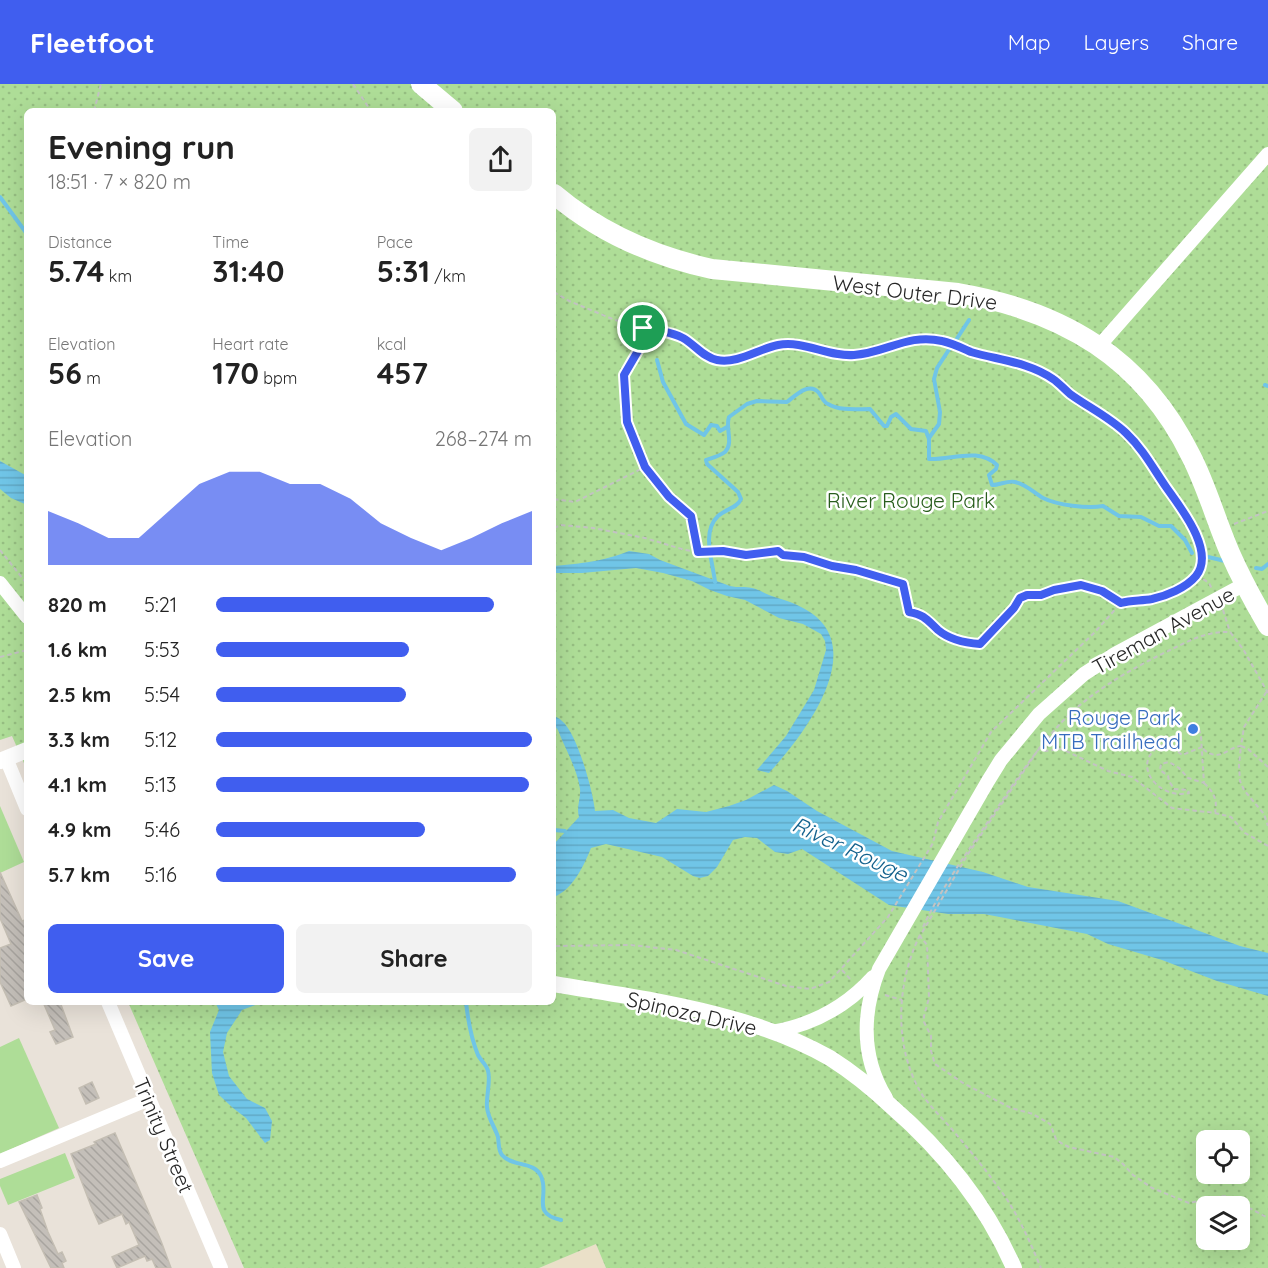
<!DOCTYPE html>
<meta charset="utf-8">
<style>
:root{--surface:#fff;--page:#f2f2f2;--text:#222;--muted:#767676;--accent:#405eef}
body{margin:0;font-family:Quicksand,sans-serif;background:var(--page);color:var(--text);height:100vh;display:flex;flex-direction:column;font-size:22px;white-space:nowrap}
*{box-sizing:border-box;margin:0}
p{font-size:20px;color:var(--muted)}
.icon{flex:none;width:33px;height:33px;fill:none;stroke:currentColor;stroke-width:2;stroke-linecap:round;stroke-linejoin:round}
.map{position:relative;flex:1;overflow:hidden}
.panel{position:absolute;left:24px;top:24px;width:532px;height:897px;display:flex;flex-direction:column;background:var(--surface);border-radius:9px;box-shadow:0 6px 24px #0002}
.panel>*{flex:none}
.buttons{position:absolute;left:1196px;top:1046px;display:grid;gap:12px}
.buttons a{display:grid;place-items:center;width:54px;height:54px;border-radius:9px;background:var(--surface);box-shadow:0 6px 24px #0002;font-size:30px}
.pin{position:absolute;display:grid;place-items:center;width:51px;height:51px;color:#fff;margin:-26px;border:3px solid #fff;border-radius:50%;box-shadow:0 2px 6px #0007}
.round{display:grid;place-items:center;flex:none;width:63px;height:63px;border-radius:9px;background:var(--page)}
.head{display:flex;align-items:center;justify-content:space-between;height:102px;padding:0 24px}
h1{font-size:33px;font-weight:800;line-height:45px}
.figures{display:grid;grid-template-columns:repeat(3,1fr);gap:9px;height:102px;padding:6px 24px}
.figures div{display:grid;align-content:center}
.figures b{font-size:30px;font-weight:800}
.figures small{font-size:16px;font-weight:400}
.figures p{font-size:16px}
.chart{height:168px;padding:12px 24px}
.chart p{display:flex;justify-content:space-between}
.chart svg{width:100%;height:108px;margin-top:6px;fill:var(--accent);opacity:.7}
.cta{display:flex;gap:12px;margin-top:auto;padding:12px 24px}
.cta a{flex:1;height:69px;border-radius:9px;background:var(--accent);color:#fff;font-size:24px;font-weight:800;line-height:69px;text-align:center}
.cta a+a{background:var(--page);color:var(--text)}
ul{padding:0 24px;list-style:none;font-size:20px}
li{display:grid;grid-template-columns:96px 72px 1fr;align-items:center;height:45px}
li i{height:15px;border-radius:8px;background:var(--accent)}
header{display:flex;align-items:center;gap:36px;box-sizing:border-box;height:84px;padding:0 30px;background:var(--accent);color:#fff}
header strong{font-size:28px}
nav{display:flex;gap:33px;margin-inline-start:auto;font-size:21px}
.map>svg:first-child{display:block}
.education{fill:#eae0c8}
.grass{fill:#aedd97}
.park{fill:url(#park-dots);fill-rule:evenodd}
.water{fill:url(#water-rules)}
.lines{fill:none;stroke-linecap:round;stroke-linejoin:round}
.stream{stroke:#70c5e7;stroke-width:4}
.building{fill:url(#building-back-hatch);stroke:#c4beb3;stroke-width:1.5}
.path{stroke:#c3c3c3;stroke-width:2;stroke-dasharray:4.5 3;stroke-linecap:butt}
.minor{stroke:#fff;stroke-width:14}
.tertiary{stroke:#fff;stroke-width:16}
.secondary{stroke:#fff;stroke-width:20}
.route-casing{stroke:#fff;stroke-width:12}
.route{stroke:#405eef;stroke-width:8}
.shop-dot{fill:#3f7fe0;stroke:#fff;stroke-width:2}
.labels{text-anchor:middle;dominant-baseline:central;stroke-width:5;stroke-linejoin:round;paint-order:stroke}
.street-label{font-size:21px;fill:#272727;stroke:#fff}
.park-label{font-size:21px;fill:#295e1d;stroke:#fff}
.shop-label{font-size:21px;fill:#366cbe;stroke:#fff;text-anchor:end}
.water-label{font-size:22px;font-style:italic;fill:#14628d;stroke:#fff}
</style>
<header>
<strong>Fleetfoot</strong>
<nav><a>Map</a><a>Layers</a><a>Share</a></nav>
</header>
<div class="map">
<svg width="1268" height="1184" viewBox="0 0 1268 1184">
<defs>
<pattern id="park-dots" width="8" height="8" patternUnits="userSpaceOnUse" patternTransform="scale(1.5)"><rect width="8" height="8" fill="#aedd97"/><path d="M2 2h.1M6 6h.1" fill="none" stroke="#96be82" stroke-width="1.8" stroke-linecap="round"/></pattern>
<pattern id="water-rules" width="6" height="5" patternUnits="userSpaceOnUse" patternTransform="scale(1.5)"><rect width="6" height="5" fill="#70c5e7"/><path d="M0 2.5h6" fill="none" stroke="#61a9c6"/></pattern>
<pattern id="building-back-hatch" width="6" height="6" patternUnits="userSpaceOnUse" patternTransform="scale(1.5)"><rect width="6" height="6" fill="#c4bfb9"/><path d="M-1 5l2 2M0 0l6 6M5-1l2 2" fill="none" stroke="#a8a49f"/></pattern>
</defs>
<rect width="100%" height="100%" fill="#e9e2d9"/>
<path class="education" d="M596,1160L606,1184H539Z"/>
<g class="grass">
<path d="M0,722L24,778L0,789Z"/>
<path d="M19,954L59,1044L0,1070V963Z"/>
<path d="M65,1069L75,1094L8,1121L0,1102V1095Z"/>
</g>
<path class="park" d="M0,0H1268V1184H606L596,1160L539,1184H244L128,918H554V27H27V686L12,652L0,656ZM1206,1056H1239V1089H1206ZM1206,1122H1239V1155H1206Z"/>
<g class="water">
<path d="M0,377L27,392V421L11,414L0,405Z"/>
<path d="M629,467L649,470L660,476L730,502C738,504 745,502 752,504C758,505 764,509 769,511C780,515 793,518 803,524C874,561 803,652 769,689L757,686L786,652L814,606L826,566L825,557L821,550L803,540L779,534L745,516L727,512L710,506L692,497L663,489L636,484L582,489H554V482C583,479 601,478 629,467Z"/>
<path d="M554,632C556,633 559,634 562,637C577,649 593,707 595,727L613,726L629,734L656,739L677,725L706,728L729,722L746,716L774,701L787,707L817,727L892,767L983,788L1028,803L1118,817L1240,862L1268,869V912L1217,897L1162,876L1108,860L1087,850L984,830H948L889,821L802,765L788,770L775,768L757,754L745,753L733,756L717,783L708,792L700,794L693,792L662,773L606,760L591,764C584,782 572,806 554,813V760L579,733C576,723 581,715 580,705C577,684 565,665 558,646L554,641Z"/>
<path d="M215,918H263L242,926L227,949L223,968L229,992L247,1015L265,1024L272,1037L270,1056L265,1059L246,1034L233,1024L219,1011L212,989L210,948L219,926Z"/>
</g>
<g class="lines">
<g class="stream">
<path d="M0,113L27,150"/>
<path d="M956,256L969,236"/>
<path d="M657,276L663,298L686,340L704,351L711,341L717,342L720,347L727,343"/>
<path d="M1265,301L1268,302"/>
<path d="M929,354L939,340L940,328L934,295L937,284L950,264"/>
<path d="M1204,472L1225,477"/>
<path d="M1256,484L1262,485L1268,480"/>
<path d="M715,498C713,478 701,448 718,432C726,425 737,424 741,415L738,408L707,380L706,376C712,374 720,372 725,368C734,359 725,344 729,333L747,320L757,317L787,318C795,312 809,297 819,309C822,313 823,318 828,320C840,327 856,325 870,325L884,342H887L891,333L896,330L911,345L926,347L929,355V375C952,376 978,363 997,381L996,385L989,391L992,401C1000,401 1008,396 1015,398C1026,400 1034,409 1043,414C1057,421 1088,425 1103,422L1119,432L1141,433L1159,442H1171L1185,456L1192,469"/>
<path d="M554,746L565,747"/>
<path d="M466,918C468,937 471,954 478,971C481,977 487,981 488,987C491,995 486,1013 487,1023C488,1035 495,1043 498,1053C499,1059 498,1066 502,1071C512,1083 534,1077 541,1092C550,1112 530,1129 561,1136"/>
</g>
</g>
<g class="building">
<path d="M0,788L22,837L25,836L27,842V915L11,922L0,898V864L11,860L0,834Z"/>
<path d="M43,918H60L73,953L56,960L50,948L55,946Z"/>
<path d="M92,998L99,1014L86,1020L79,1004Z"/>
<path d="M115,1049L161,1157L171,1184H156L152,1175L147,1177L145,1172L117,1184L112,1173L139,1161L129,1138L126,1140L122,1130L99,1140L91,1122L71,1070L96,1060L94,1058Z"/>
<path d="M37,1111L42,1124L40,1125L48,1148L58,1170L62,1168L66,1177L62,1179L64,1184H51L19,1118Z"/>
</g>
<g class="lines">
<g class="path">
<path d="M353,0L371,27"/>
<path d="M94,27L101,0"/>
<path d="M554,208L569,217L615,236L643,244L665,247L683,254L715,276H731L778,261H800L826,268L852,271L880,266L901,257L920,254L942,257L973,268L1034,284L1053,295L1070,310L1124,347L1140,364L1181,421L1191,439L1200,463L1201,480L1197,491L1186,501L1151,515L1130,516L1121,519L1095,548L991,648L938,738L933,759L888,833L829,898L810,905L786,902L676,866L631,861L554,862"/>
<path d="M643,244L638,267L624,291L627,338L645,383"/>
<path d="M554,415L575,418L645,383L669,413L691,432L698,468"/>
<path d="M1234,440L1268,427"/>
<path d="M554,444L561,441L593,444L645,454L685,466L698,468L723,467L746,471L778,467L783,471L804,473L832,482L856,486L903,500L905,515L910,528C926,531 927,536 938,546C950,556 965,559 980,560L1014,524L1020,514L1027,511H1041L1054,506L1081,501L1102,507L1121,519"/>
<path d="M0,466L27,500"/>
<path d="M1197,491L1209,499L1212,505"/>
<path d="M1223,526L1230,548"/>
<path d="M0,573L27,566"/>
<path d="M1199,645L1201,653L1204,699L1188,694L1179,684L1169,678L1161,680L1160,686L1168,692L1169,697L1174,705L1188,706L1189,709C1156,717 1126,674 1167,659L1182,671L1202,663"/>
<path d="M1203,665C1220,679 1226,664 1241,662L1244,643L1267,607"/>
<path d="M1268,683L1248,665L1241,662L1239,681L1240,697L1244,706L1264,730L1268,742"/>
<path d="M1204,699C1213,707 1218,716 1215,728"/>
<path d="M1268,762L1245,749L1231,733L1215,729L1172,724L1132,693L1108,687L1062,665L1045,667L1040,663L968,770L920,852L927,861L929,914L924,932V938L931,952V967L935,980L963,999L1011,1024L1033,1030L1050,1040L1056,1055L1061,1059L1069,1063L1114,1073L1123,1080L1133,1091L1152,1104L1189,1119L1217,1113L1227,1112L1268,1134"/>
<path d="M923,843C938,810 965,771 985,742C1009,707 1032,670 1061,639C1089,609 1129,586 1166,568C1187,558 1205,547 1230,548L1243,565L1268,609"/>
<path d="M920,851C896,899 893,965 923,1012C931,1023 941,1033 950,1043C968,1064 985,1085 1001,1107C1018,1130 1030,1158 1041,1184"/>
<path d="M842,886L852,897"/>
<path d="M885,911L902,916"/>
</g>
<g class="minor">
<path d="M1099,262L1268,70"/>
<path d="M0,499L27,533"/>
<path d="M6,674L27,725"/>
<path d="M108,918L221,1184"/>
<path d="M772,948C812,941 846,923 873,893"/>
<path d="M886,1014C861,973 862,929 879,885L988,697L1001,676L1039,630L1084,590L1115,570L1245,500"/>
<path d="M0,1077L149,1015"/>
<path d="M0,1150L14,1184"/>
</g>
<g class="tertiary">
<path d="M0,677L27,666"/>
<path d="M554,900C613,910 675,918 733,935C766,944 800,957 830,974C852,988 872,1004 891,1022C943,1067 986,1120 1014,1184"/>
</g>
<g class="secondary">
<path d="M421,0L453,27"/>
<path d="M554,110C600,149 652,172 712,185L958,209C1063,227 1143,274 1191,372C1207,403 1216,437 1230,469C1241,494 1254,518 1268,542"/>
</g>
</g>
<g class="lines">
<g class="route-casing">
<path id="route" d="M643,244C657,246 671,248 683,254C694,260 704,274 717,276C738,280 758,265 778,261C804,256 828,273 854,271C886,269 908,249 942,257C952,259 962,264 971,268C998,276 1029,278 1053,295C1059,299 1064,305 1070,310C1088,323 1109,333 1126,349C1143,365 1153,384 1166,403C1180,423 1216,467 1196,492C1186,504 1166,512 1152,515C1141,517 1131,516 1121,519L1102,507L1081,501L1054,506L1041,511H1027L1020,514L1014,524L980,560C965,559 950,556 938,546C927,536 925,531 909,528L903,500L856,486L832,482L804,473L783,471L778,467L746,471L723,467L698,468L691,432L669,413L645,383L627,338L624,291L638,267Z"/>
</g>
<use href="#route" class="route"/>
</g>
<circle class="shop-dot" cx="1193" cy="645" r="6"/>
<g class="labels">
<g class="street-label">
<text transform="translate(915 208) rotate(7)">West Outer Drive</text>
<text transform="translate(1163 546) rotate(-29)">Tireman Avenue</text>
<text transform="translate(692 929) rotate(13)">Spinoza Drive</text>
<text transform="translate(164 1051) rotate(67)">Trinity Street</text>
</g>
<g class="park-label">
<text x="911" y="416">River Rouge Park</text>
</g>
<g class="shop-label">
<text x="1181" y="633">Rouge Park<tspan x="1181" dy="24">MTB Trailhead</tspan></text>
</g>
<g class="water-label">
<text transform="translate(850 765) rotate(25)">River Rouge</text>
</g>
</g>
</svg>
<div class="buttons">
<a><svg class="icon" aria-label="locate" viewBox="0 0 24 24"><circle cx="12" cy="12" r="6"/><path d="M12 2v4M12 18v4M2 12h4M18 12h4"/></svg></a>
<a><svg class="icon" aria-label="layers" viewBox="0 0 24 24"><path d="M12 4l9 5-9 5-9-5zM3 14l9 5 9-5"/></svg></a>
</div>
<div class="pin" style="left:643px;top:244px;background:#1e9e55"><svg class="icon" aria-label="arrive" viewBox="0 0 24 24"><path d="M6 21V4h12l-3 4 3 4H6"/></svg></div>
<section class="panel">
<div class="head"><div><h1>Evening run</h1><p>18:51 · 7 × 820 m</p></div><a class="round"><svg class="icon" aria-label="share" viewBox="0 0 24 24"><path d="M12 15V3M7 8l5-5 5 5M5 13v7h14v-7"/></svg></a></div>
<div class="figures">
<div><p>Distance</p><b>5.74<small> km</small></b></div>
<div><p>Time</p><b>31:40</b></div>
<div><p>Pace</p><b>5:31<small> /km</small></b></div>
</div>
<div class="figures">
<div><p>Elevation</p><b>56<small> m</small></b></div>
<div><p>Heart rate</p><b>170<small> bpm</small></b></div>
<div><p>kcal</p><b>457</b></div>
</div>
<div class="chart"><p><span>Elevation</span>268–274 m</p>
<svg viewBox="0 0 160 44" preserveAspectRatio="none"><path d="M0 44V22L10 27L20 33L30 33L40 22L50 11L60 6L70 6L80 11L90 11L100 17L110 27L120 33L130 38L140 33L150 27L160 22V44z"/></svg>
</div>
<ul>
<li><b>820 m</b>5:21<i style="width:88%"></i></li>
<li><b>1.6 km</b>5:53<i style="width:61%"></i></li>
<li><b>2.5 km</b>5:54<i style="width:60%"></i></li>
<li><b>3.3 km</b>5:12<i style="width:100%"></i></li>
<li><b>4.1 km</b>5:13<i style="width:99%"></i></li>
<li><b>4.9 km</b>5:46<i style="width:66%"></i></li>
<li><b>5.7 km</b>5:16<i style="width:95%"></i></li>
</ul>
<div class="cta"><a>Save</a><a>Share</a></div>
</section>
</div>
